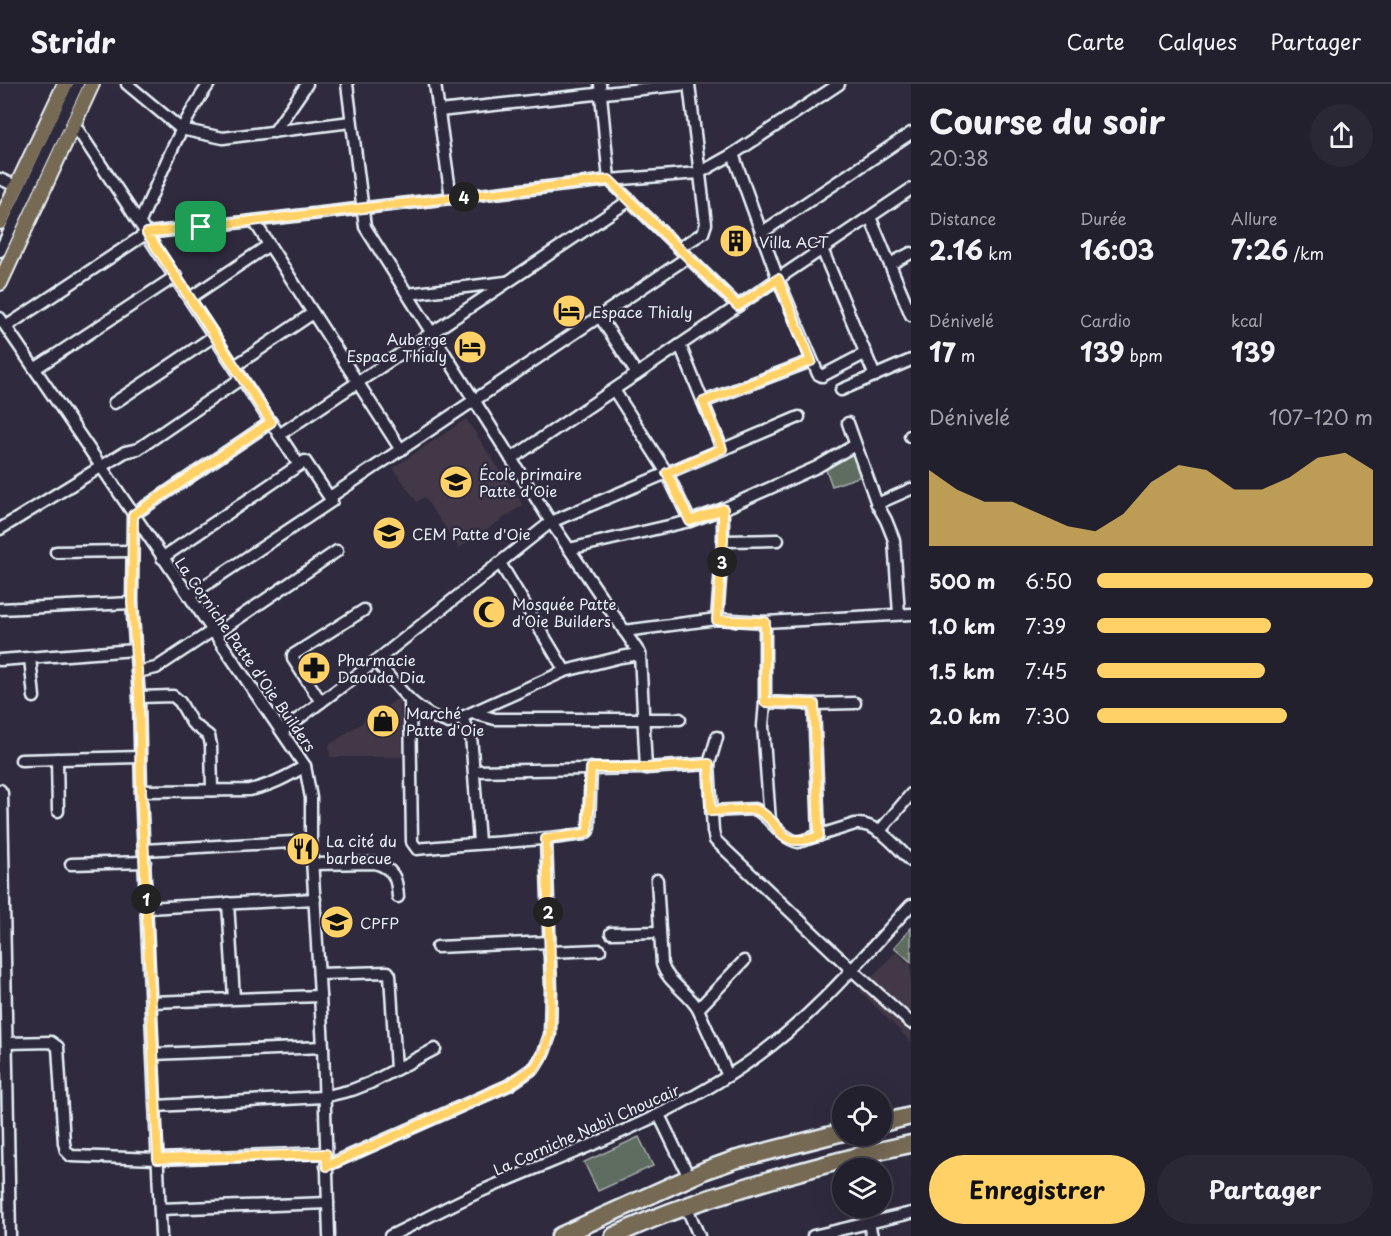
<!DOCTYPE html>
<html lang="fr">
<meta charset="utf-8">
<style>
:root{--surface:#23202e;--page:#2b2836;--text:#f1f3f6;--muted:#a3a3aa;--line:#403e4a;--accent:#ffd166}
body{margin:0;font-family:"Playpen Sans",sans-serif;background:var(--page);color:var(--text);height:100vh;display:flex;flex-direction:column;font-size:22px;white-space:nowrap}
*{box-sizing:border-box;margin:0}
p{font-size:20px;color:var(--muted)}
.icon{flex:none;width:33px;height:33px;fill:none;stroke:currentColor;stroke-width:2;stroke-linecap:round;stroke-linejoin:round}
.map{position:relative;flex:1;overflow:hidden}
.details{display:flex;flex-direction:column;background:var(--surface);width:480px}
.details>*{flex:none}
.tools{position:absolute;left:832px;top:1002px;display:grid;gap:12px}
.tools a{display:grid;place-items:center;width:60px;height:60px;border-radius:50%;background:var(--surface);box-shadow:0 6px 24px #0002,0 0 0 2px var(--line);font-size:30px}
.pin{position:absolute;display:grid;place-items:center;width:51px;height:51px;color:#fff;margin:-26px;border-radius:12px;box-shadow:0 3px 9px #0006}
.km{position:absolute;width:30px;height:30px;margin:-15px;border-radius:50%;background:#222;color:#fff;font-size:16px;line-height:30px;text-align:center}
.round{display:grid;place-items:center;flex:none;width:63px;height:63px;border-radius:32px;background:var(--page)}
.headline{display:flex;align-items:center;justify-content:space-between;height:102px;padding:0 18px}
h1{font-size:33px;font-weight:700;line-height:45px}
.figures{display:grid;grid-template-columns:repeat(3,1fr);gap:9px;height:102px;padding:6px 18px}
.figures div{display:grid;align-content:center}
.figures b{font-size:26px;font-weight:700}
.figures small{font-size:16px;font-weight:400}
.figures p{font-size:16px}
.chart{height:168px;padding:12px 18px}
.chart p{display:flex;justify-content:space-between}
.chart svg{width:100%;height:108px;margin-top:6px;fill:var(--accent);opacity:.7}
.action{display:flex;gap:12px;margin-top:auto;padding:12px 18px}
.action a{flex:1;height:69px;border-radius:36px;background:var(--accent);color:#111;font-size:24px;font-weight:700;line-height:69px;text-align:center}
.action a+a{background:var(--page);color:var(--text)}
ul{padding:0 18px;list-style:none;font-size:20px}
li{display:grid;grid-template-columns:96px 72px 1fr;align-items:center;height:45px}
li i{height:15px;border-radius:8px;background:var(--accent)}
header{display:flex;align-items:center;gap:36px;box-sizing:border-box;height:84px;padding:0 30px;background:var(--surface);border-bottom:2px solid var(--line)}
header strong{font-size:28px}
nav{display:flex;gap:33px;margin-inline-start:auto;font-size:21px}
main{display:flex;flex:1;min-height:0}
.map>svg:first-child{display:block}
.built{fill:#423946}
.green{fill:#5f6c61;stroke:#a4aeac;stroke-width:1.5}
.lines{fill:none;stroke-linecap:round;stroke-linejoin:round}
.minor-casing{stroke:#e8f1f8;stroke-width:15}
.major-casing{stroke:#e8f1f8;stroke-width:18}
.highway-casing{stroke:#e8f1f8;stroke-width:21}
.minor{stroke:#2f2a3d;stroke-width:10}
.major{stroke:#766a54;stroke-width:14}
.highway{stroke:#766a54;stroke-width:16}
.route-casing{stroke:#fff;stroke-width:12}
.route{stroke:#ffd166;stroke-width:8}
.labels{text-anchor:middle;dominant-baseline:central;stroke-width:4.5;stroke-linejoin:round;paint-order:stroke}
.poi-label{font-size:15px;fill:#e8f1f8;stroke:#2f2a3d;text-anchor:start}
.street-label{font-size:15px;fill:#e8f1f8;stroke:#2f2a3d}
</style>
<header>
<strong>Stridr</strong>
<nav><a>Carte</a><a>Calques</a><a>Partager</a></nav>
</header>
<main>
<div class="map">
<svg width="911" height="1152" viewBox="0 0 911 1152">
<rect width="100%" height="100%" fill="#2f2a3d"/>
<filter id="ink" filterUnits="userSpaceOnUse"><feTurbulence type="fractalNoise" baseFrequency=".0167" numOctaves="2"/><feDisplacementMap in="SourceGraphic" scale="12" xChannelSelector="R" yChannelSelector="G"/><feConvolveMatrix kernelMatrix="1 2 1 2 8 2 1 2 1" color-interpolation-filters="sRGB"/></filter>
<g filter="url(#ink)">
<g class="built">
<path d="M466,335L523,421L459,464L424,413L417,418L393,384Z"/>
<path d="M400,613L403,673H330L329,661Z"/>
<path d="M896,868L911,881V958L859,906Z"/>
</g>
<g class="green">
<path d="M856,368L864,391L832,402L824,380Z"/>
<path d="M911,844V878L894,863Z"/>
<path d="M639,1053L653,1082L598,1107L584,1078Z"/>
</g>
<g class="lines">
<g class="minor-casing">
<g id="minor">
<path d="M127,0L181,45L223,54L351,38"/>
<path d="M347,0L365,143L551,438L640,570L646,684"/>
<path d="M435,0L451,114"/>
<path d="M600,0L609,96L738,222"/>
<path d="M439,27L688,0"/>
<path d="M74,40L299,381"/>
<path d="M274,48L307,0"/>
<path d="M733,70L778,195L818,290L822,292L866,269"/>
<path d="M0,95L18,103"/>
<path d="M870,133L911,231"/>
<path d="M254,137L401,366"/>
<path d="M140,138C161,91 179,42 209,0"/>
<path d="M761,149L911,49"/>
<path d="M679,164L703,149L706,140L689,0"/>
<path d="M822,165L875,292"/>
<path d="M0,167L78,0"/>
<path d="M890,180L911,169"/>
<path d="M408,210L506,198"/>
<path d="M190,214L269,161"/>
<path d="M600,233L637,290"/>
<path d="M0,234L305,682L311,714V757L323,963L329,1152"/>
<path d="M7,242L147,149L609,96L699,89L733,70L839,0"/>
<path d="M680,261L722,365"/>
<path d="M235,282L313,229"/>
<path d="M36,284L176,192"/>
<path d="M614,306L667,389L690,437"/>
<path d="M841,306L911,276"/>
<path d="M703,318L811,277"/>
<path d="M114,319L214,252"/>
<path d="M848,339L877,420L886,436L894,456L899,530"/>
<path d="M279,351L630,116"/>
<path d="M910,352L911,353"/>
<path d="M511,375L911,105"/>
<path d="M330,413L688,173"/>
<path d="M877,420L911,405"/>
<path d="M0,445L125,368L138,365L242,294"/>
<path d="M723,457L778,456"/>
<path d="M569,465L690,437L723,425L817,383L855,361"/>
<path d="M56,468L131,467"/>
<path d="M162,474L305,377L332,417L189,512"/>
<path d="M500,479L565,587"/>
<path d="M0,525L132,519"/>
<path d="M717,535L723,457V425"/>
<path d="M765,538V618L814,620L855,619"/>
<path d="M624,547L717,535L765,538L911,530"/>
<path d="M215,550L337,467"/>
<path d="M30,574L34,613"/>
<path d="M0,576L135,566"/>
<path d="M376,577C399,604 414,628 449,639L565,587L621,573L640,570"/>
<path d="M137,588L156,584L212,547"/>
<path d="M139,613L173,612L180,618L192,639L209,652L211,661L212,706"/>
<path d="M410,617L412,758L417,765C473,759 529,758 584,750L588,747L589,742L591,684"/>
<path d="M321,618L293,575V571L364,526"/>
<path d="M765,618L763,642L770,737"/>
<path d="M814,620L819,752"/>
<path d="M473,629L495,635H680"/>
<path d="M461,633L471,651L479,758"/>
<path d="M282,647L376,577L551,438L799,333"/>
<path d="M717,653L709,680L713,747L715,756L852,886L911,939"/>
<path d="M57,675L58,727"/>
<path d="M21,676L140,673"/>
<path d="M474,687L646,684L709,680"/>
<path d="M0,706L2,709L10,1152"/>
<path d="M141,707L249,706C270,702 287,693 305,682"/>
<path d="M711,727L755,725C771,733 780,754 798,758L855,740C878,738 895,762 911,777"/>
<path d="M879,748L911,710"/>
<path d="M144,766L311,757"/>
<path d="M71,780L145,778"/>
<path d="M313,780L375,779C394,785 397,794 398,813"/>
<path d="M657,796L662,880C667,898 688,908 698,925L728,992"/>
<path d="M228,819L234,914"/>
<path d="M147,824L315,815"/>
<path d="M611,849L660,848"/>
<path d="M437,863L549,858"/>
<path d="M549,868L600,866"/>
<path d="M319,890L388,888L390,891L396,985"/>
<path d="M151,918L320,912"/>
<path d="M698,925L744,877"/>
<path d="M7,959L51,958L58,963L64,1059L66,1067L71,1072L158,1075L326,1069"/>
<path d="M153,970L323,963"/>
<path d="M156,1022L323,1013L352,1006L370,999L435,965"/>
<path d="M659,1031L689,1093"/>
<path d="M326,1082L509,1001L535,983L544,968L550,951L551,905L546,755"/>
<path d="M686,1122L699,1152"/>
<path d="M160,1125L328,1119"/>
<path d="M869,1140L872,1152"/>
<path d="M161,1152L141,707L139,613L132,519L133,431L271,338"/>
<path d="M390,1152C421,1137 452,1120 484,1106C577,1066 673,1033 756,973C816,930 862,874 911,821"/>
<path d="M813,1152L911,1129"/>
</g>
</g>
<g class="major-casing">
<g id="major">
<path d="M0,138L65,0"/>
<path d="M0,199L92,0"/>
</g>
</g>
<g class="highway-casing">
<g id="highway">
<path d="M882,1039L911,1032"/>
<path d="M560,1152L706,1086L734,1076L843,1048"/>
<path d="M614,1152C665,1127 719,1111 773,1095C819,1082 865,1069 911,1060"/>
</g>
</g>
<use href="#minor" class="minor"/>
<use href="#major" class="major"/>
<use href="#highway" class="highway"/>
</g>
</g>
<g class="lines" filter="url(#ink)">
<g class="route-casing">
<path id="route" d="M609,96L738,222L778,195L811,277L703,318L722,365L667,389L690,437L723,425V457L717,536L765,538V618L814,620L819,752C775,767 786,740 755,725L711,727L709,680L646,684H591L588,747L584,750L546,755L551,905L550,951L544,968L535,983L509,1001L327,1082L326,1070L158,1075L141,707L139,613L132,519L133,431L271,338L147,149Z"/>
</g>
<use href="#route" class="route"/>
</g>
<defs>
<g id="building-disc" transform="scale(1.725)"><circle r="9.5" fill="#ffd166" stroke="#2f2a3d"/><path d="M-4-6H4V6H1V3H-1V6H-4ZM-2.5-4.3h1.7v1.8h-1.7ZM.8-4.3h1.7v1.8H.8ZM-2.5-1h1.7V.8h-1.7ZM.8-1h1.7V.8H.8Z" fill="#111"/></g>
<g id="hotel-disc" transform="scale(1.725)"><circle r="9.5" fill="#ffd166" stroke="#2f2a3d"/><path d="M-6-4.5h1.5V1H6V5H4.5V3h-9V5H-6ZM-4 0a1.8 1.8 0 1 1 3.6 0ZM.5 0V-2.5h3Q6-2.5 6 0Z" fill="#111"/></g>
<g id="school-disc" transform="scale(1.725)"><circle r="9.5" fill="#ffd166" stroke="#2f2a3d"/><path d="M0-5L7-2L0 1L-7-2ZM-4 1L0 2.5L4 1V4Q0 6-4 4Z" fill="#111"/></g>
<g id="university-disc" transform="scale(1.725)"><circle r="9.5" fill="#ffd166" stroke="#2f2a3d"/><path d="M0-5L7-2L0 1L-7-2ZM-4 1L0 2.5L4 1V4Q0 6-4 4Z" fill="#111"/></g>
<g id="mosque-disc" transform="scale(1.725)"><circle r="9.5" fill="#ffd166" stroke="#2f2a3d"/><path d="M3.5-4.9A6 6 0 1 0 3.5 4.9A5 5 0 1 1 3.5-4.9Z" fill="#111"/></g>
<g id="pharmacy-disc" transform="scale(1.725)"><circle r="9.5" fill="#ffd166" stroke="#2f2a3d"/><path d="M-2-6h4v4h4v4h-4v4h-4v-4h-4v-4h4Z" fill="#111"/></g>
<g id="shop-disc" transform="scale(1.725)"><circle r="9.5" fill="#ffd166" stroke="#2f2a3d"/><path d="M-5-2.5h2.3a2.7 3.5 0 0 1 5.4 0H5L5.5 6h-11ZM-1.5-2.5h3a1.5 2.3 0 0 0-3 0Z" fill="#111"/></g>
<g id="restaurant-disc" transform="scale(1.725)"><circle r="9.5" fill="#ffd166" stroke="#2f2a3d"/><path d="M-5-6h1v4h1v-4h1v4h1v-4h1v5L-1.5 .5V6h-2V.5L-5-1ZM5-6V6H3V1.5H1.5Q1.5-4 5-6Z" fill="#111"/></g>
</defs>
<g fill-rule="evenodd">
<use href="#building-disc" x="736" y="157"/>
<use href="#hotel-disc" x="569" y="227"/>
<use href="#hotel-disc" x="470" y="263"/>
<use href="#school-disc" x="456" y="398"/>
<use href="#university-disc" x="389" y="449"/>
<use href="#mosque-disc" x="489" y="528"/>
<use href="#pharmacy-disc" x="314" y="584"/>
<use href="#shop-disc" x="383" y="637"/>
<use href="#restaurant-disc" x="303" y="765"/>
<use href="#school-disc" x="337" y="838"/>
</g>
<g class="labels">
<g class="poi-label">
<text x="759" y="157">Villa ACT</text>
<text x="592" y="227">Espace Thialy</text>
<text x="447" y="254" text-anchor="end">Auberge<tspan x="447" dy="17">Espace Thialy</tspan></text>
<text x="479" y="389">École primaire<tspan x="479" dy="17">Patte d'Oie</tspan></text>
<text x="412" y="449">CEM Patte d'Oie</text>
<text x="512" y="519">Mosquée Patte<tspan x="512" dy="17">d'Oie Builders</tspan></text>
<text x="337" y="575">Pharmacie<tspan x="337" dy="17">Daouda Dia</tspan></text>
<text x="406" y="628">Marché<tspan x="406" dy="17">Patte d'Oie</tspan></text>
<text x="326" y="756">La cité du<tspan x="326" dy="17">barbecue</tspan></text>
<text x="360" y="838">CPFP</text>
</g>
<g class="street-label">
<text transform="translate(246 570) rotate(55)">La Corniche Patte d'Oie Builders</text>
<text transform="translate(586 1045) rotate(-24)">La Corniche Nabil Choucair</text>
</g>
</g>
</svg>
<div class="tools">
<a><svg class="icon" aria-label="locate" viewBox="0 0 24 24"><circle cx="12" cy="12" r="6"/><path d="M12 2v4M12 18v4M2 12h4M18 12h4"/></svg></a>
<a><svg class="icon" aria-label="layers" viewBox="0 0 24 24"><path d="M12 4l9 5-9 5-9-5zM3 14l9 5 9-5"/></svg></a>
</div>
<div class="pin" style="left:201px;top:143px;background:#1e9e55"><svg class="icon" aria-label="arrive" viewBox="0 0 24 24"><path d="M6 21V4h12l-3 4 3 4H6"/></svg></div>
<b class="km" style="left:146px;top:815px">1</b>
<b class="km" style="left:548px;top:828px">2</b>
<b class="km" style="left:722px;top:478px">3</b>
<b class="km" style="left:464px;top:113px">4</b>
</div>
<section class="details">
<div class="headline"><div><h1>Course du soir</h1><p>20:38</p></div><a class="round"><svg class="icon" aria-label="share" viewBox="0 0 24 24"><path d="M12 15V3M7 8l5-5 5 5M5 13v7h14v-7"/></svg></a></div>
<div class="figures">
<div><p>Distance</p><b>2.16<small> km</small></b></div>
<div><p>Durée</p><b>16:03</b></div>
<div><p>Allure</p><b>7:26<small> /km</small></b></div>
</div>
<div class="figures">
<div><p>Dénivelé</p><b>17<small> m</small></b></div>
<div><p>Cardio</p><b>139<small> bpm</small></b></div>
<div><p>kcal</p><b>139</b></div>
</div>
<div class="chart"><p><span>Dénivelé</span>107–120 m</p>
<svg viewBox="0 0 160 44" preserveAspectRatio="none"><path d="M0 44V13L10 21L20 26L30 26L40 31L50 36L60 38L70 31L80 18L90 11L100 13L110 21L120 21L130 16L140 8L150 6L160 13V44z"/></svg>
</div>
<ul>
<li><b>500 m</b>6:50<i style="width:100%"></i></li>
<li><b>1.0 km</b>7:39<i style="width:63%"></i></li>
<li><b>1.5 km</b>7:45<i style="width:61%"></i></li>
<li><b>2.0 km</b>7:30<i style="width:69%"></i></li>
</ul>
<div class="action"><a>Enregistrer</a><a>Partager</a></div>
</section>
</main>
